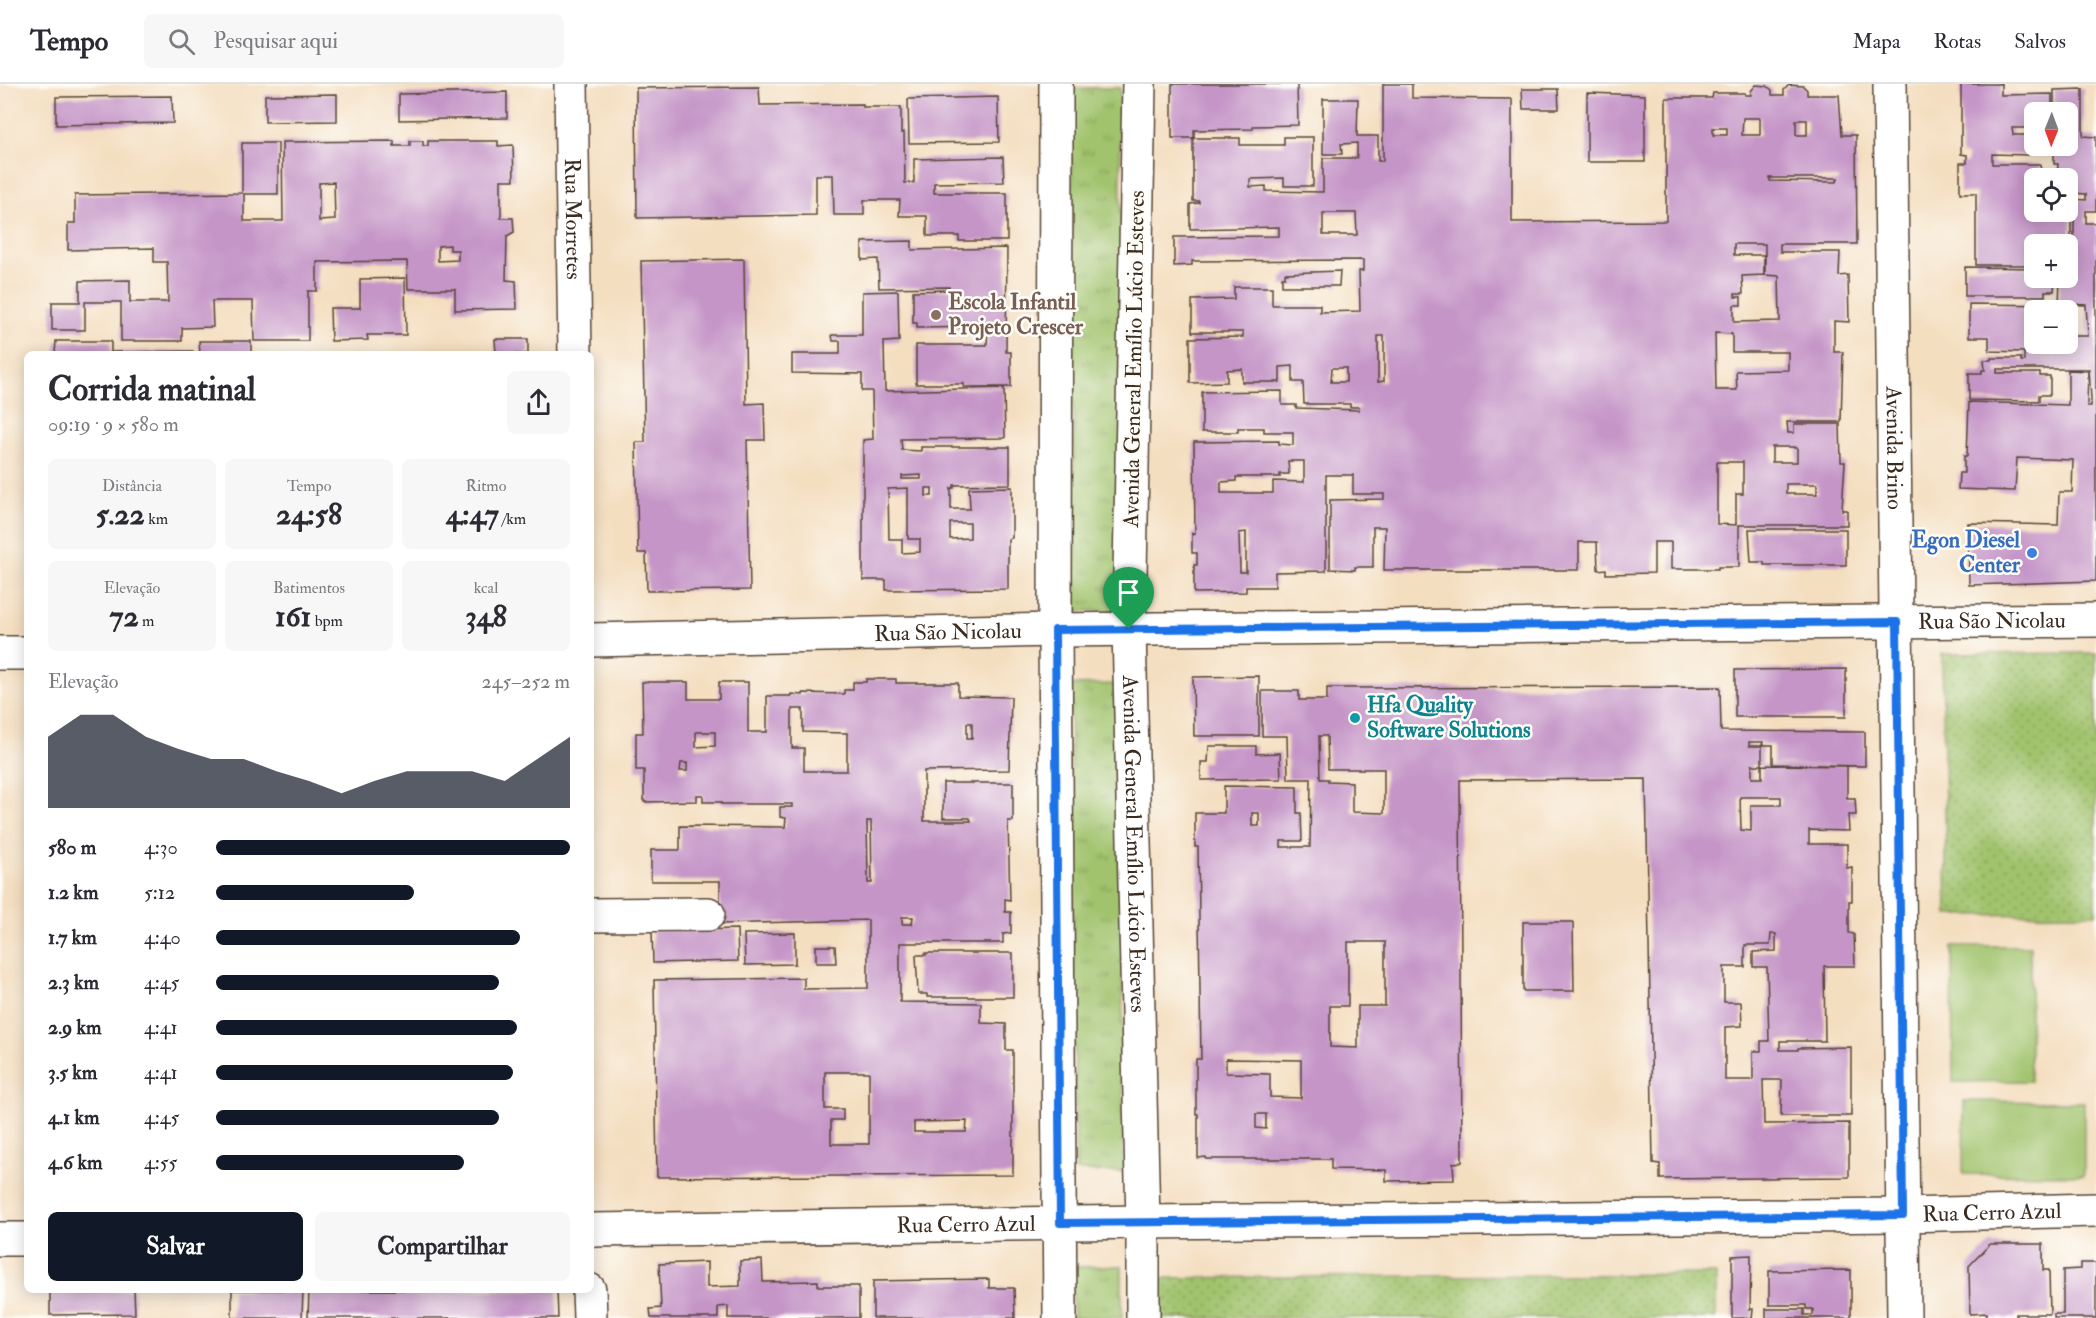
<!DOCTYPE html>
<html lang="pt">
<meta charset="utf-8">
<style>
:root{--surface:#fff;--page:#f7f7f7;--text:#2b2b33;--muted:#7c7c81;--line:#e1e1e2;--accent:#111827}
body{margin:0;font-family:"IM FELL Double Pica",serif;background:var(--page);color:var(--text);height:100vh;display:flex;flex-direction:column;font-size:22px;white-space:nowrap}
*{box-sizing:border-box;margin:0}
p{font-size:20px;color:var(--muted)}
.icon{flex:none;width:33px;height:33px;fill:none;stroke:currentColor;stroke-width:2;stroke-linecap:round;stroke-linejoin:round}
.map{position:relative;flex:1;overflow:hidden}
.sheet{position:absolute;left:24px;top:267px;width:570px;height:942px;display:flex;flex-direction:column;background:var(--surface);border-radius:9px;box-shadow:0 3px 15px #0003}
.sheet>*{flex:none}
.needle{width:39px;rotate:181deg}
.buttons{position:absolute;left:2024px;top:18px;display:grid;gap:12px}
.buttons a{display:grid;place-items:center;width:54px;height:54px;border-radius:9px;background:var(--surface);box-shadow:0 3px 15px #0003;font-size:30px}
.pin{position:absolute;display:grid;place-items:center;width:51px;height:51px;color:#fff;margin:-62px -26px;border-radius:50% 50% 50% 0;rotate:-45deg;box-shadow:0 0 6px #0007}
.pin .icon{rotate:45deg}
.round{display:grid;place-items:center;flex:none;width:63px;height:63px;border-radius:9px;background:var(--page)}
.summary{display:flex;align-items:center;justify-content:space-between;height:102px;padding:0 24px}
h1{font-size:33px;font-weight:700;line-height:45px}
.metrics{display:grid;grid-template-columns:repeat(3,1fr);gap:9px;height:102px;padding:6px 24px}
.metrics div{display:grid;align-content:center;border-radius:9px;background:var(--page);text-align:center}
.metrics b{font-size:30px;font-weight:700}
.metrics small{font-size:16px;font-weight:400}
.metrics p{font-size:16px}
.chart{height:168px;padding:12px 24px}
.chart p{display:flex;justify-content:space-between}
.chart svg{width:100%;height:108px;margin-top:6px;fill:var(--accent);opacity:.7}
.action{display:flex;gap:12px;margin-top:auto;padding:12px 24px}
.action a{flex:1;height:69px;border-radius:9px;background:var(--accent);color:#fff;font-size:24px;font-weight:700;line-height:69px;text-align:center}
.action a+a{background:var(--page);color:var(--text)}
ul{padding:0 24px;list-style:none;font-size:20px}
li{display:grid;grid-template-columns:96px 72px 1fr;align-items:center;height:45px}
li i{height:15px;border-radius:8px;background:var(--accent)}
header{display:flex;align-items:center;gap:36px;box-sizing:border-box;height:84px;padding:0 30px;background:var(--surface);border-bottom:2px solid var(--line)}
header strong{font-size:28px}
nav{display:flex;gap:33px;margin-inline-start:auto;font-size:21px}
.search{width:420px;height:54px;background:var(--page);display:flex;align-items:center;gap:15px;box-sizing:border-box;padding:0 21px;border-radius:9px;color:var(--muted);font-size:22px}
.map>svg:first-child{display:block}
.grass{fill:url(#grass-tufts);stroke:#6e7646;stroke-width:1.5}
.park{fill:url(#park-dots);stroke:#6e7646;stroke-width:1.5}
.garden{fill:#a1c36d;stroke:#6e7646;stroke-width:1.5}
.building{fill:#c595c7;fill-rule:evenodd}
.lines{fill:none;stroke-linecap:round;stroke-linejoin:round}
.minor-casing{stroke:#574536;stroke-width:36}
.major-casing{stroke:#574536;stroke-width:36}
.minor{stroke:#fff;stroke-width:33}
.major{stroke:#fff;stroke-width:33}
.route-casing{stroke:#fff;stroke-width:12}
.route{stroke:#1a73e8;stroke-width:8}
.education-dot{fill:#8d6e63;stroke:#fdfcf7;stroke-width:2}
.shop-dot{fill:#3f7fe0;stroke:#fdfcf7;stroke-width:2}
.culture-dot{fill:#0f9aa8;stroke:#fdfcf7;stroke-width:2}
.labels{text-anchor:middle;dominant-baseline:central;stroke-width:5;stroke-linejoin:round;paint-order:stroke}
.street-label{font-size:22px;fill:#3b2a1e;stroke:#fdfcf7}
.education-label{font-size:22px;font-weight:bold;fill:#785e54;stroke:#fdfcf7;text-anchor:start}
.shop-label{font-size:22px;font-weight:bold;fill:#366cbe;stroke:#fdfcf7;text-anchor:end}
.culture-label{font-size:22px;font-weight:bold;fill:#0d838f;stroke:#fdfcf7;text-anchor:start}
</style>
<header>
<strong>Tempo</strong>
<div class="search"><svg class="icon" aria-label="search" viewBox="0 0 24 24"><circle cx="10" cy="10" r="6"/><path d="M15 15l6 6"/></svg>Pesquisar aqui</div>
<nav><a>Mapa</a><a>Rotas</a><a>Salvos</a></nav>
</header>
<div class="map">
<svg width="2096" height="1234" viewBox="0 0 2096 1234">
<defs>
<pattern id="grass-tufts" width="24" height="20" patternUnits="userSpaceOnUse" patternTransform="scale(1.5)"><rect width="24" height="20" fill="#a1c36d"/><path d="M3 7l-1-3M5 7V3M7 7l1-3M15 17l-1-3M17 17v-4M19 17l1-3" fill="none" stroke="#849f59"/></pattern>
<pattern id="park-dots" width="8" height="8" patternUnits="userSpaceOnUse" patternTransform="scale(1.5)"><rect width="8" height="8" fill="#a1c36d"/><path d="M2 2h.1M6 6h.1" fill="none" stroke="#849f59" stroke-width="1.8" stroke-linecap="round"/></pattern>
</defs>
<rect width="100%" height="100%" fill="#fdfcf7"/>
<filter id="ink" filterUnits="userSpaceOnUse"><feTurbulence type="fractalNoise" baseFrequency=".0167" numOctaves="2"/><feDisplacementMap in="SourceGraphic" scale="12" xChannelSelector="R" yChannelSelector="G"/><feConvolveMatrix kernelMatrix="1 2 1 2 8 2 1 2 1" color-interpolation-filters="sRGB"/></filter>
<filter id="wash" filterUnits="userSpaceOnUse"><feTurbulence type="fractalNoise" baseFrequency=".008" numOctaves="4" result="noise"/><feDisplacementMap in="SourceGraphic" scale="24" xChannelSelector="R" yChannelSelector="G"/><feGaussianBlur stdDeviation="1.35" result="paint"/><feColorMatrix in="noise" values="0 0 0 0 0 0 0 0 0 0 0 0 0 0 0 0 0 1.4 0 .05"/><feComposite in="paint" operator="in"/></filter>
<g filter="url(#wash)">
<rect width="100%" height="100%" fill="#f4dec0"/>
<g class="grass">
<path d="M1071,4H1120L1124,526L1075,527Z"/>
<path d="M1122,600L1123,1088L1076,1087L1070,601Z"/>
<path d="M1122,1182V1234H1073V1183Z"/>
</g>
<g class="park">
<path d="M2096,569V830L1947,831L1942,570Z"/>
<path d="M1716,1190V1234H1160V1194Z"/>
</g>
<g class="garden">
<path d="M1952,862H2030V997L1953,998Z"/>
<path d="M1964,1017L2084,1018V1091L1963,1090Z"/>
</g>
<g id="blocks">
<g class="building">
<path d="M1172,0H1297L1298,41L1253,42V45L1194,46V54H1172Z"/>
<path d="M1383,0H1412V14L1512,15V138L1666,137V14H1712L1713,9H1745V11H1751V7L1756,1L1767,2L1772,6V11H1784V6L1789,1L1803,2L1807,6V11H1839L1842,51H1856L1857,160H1780V168H1840L1839,192L1848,191L1849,238L1834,237V268H1843L1841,338H1787L1788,349H1794V340H1840L1841,378H1845L1842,426H1847V441H1739V483H1718V485H1671V458H1654V489L1606,490V485L1598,486L1597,458H1579V486H1384L1385,443H1373V483H1355V486L1330,485V416L1384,415V410H1353V391H1326V487L1275,488V503H1246V508L1194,509V481H1197V469H1192V449L1195,450L1194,358L1279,357V360L1293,361V348H1264V344H1238V348H1202V308L1282,307V321H1296V324L1359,326V323H1350V320H1304L1303,298H1293V282L1280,283V298H1242V285L1227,286V298L1190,299V254L1243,253V248H1192V216L1234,215V203H1272V221H1320V228L1360,227L1359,187H1363V176L1192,177V181L1174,182V153L1279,152V143L1190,145V120L1199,119V117H1193V54H1240V61H1284V53H1313V102H1284V94L1250,95V103L1266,102V107L1323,108V74H1357V59L1341,60L1342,70H1323V15H1358L1357,52H1378V77H1383ZM1743,34H1760V51H1742ZM1796,36H1807V51H1796ZM1713,44H1727V51H1713ZM1770,94H1838L1837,98L1770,97ZM1323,129H1356L1357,151H1323ZM1734,160H1765V191L1779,192L1780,237L1734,238V221H1741V213H1735V210H1743L1742,192L1764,191V171H1734ZM1715,249L1732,250V268H1788V286L1736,287L1737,306H1716ZM1378,252H1384V297L1378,298ZM1332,284H1346V298H1331ZM1772,363H1794V364H1797V378H1772ZM1288,377H1304V398L1273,397V409H1221V398L1236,397V393H1280V390H1289ZM1717,378H1743V410H1736V441L1717,440ZM1786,400H1817V410H1786ZM1246,448V488H1240L1239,449Z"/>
<path d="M1961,0H2001V11L2052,10V28H2034V44H2012L2013,51H2028V71L1992,70V80H2040L2041,88H2028V94H2034V128H2067V94H2057L2058,80H2054V62H2067V28H2054V6L2083,5V52L2096,53V127H2086V139H2096V497L1969,501L1968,439L2058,441L2059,408H2072L2073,376L2017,374L2015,407L1958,405L1959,389H1964V372H1967L1969,318L2068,321V286L2088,287L2087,322H2091V315L2089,285H1997V289H2040V292H2050V311H2039V317L1969,316V289H1982V286H1985L1984,276H1991V274H2021V277H2024V268L1989,267V253H1969V220L2059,221L2060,194H2067V160H2034V181H1976V109H1960V79H1967V71L1961,70ZM2071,109L2086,110V116L2074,115V180L2071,181ZM2069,220L2086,221L2088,252H2067V260H2034V226H2069Z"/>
<path d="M759,3L760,21L863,20V23H901V49L904,48L905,99H914V75L1003,73L1004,98L934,99V109H1007V157H959V152H927V132H899L900,116H864V131H834L833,91H816V131L637,134L636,4Z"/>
<path d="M1522,5H1558L1559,25H1523Z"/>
<path d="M507,8V34L399,36V10Z"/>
<path d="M1587,9L1645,11V78H1587Z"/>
<path d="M337,10V37L265,38V11Z"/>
<path d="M172,12L173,39L56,41V13Z"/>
<path d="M998,13L999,58L909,59L908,15Z"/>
<path d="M394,57V62H410V57H423V62H428V57H498V62L513,61L514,96H501V134H513L514,148L507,152L506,196L516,197L517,225L455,226V205H408L407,177L317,178V207H308V257H254L253,217H212L213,243L182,244V257H121V218H85V246H52V218H80V197L130,196V218H168L167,178H154V164L68,166V139H75V111L242,109V59H278V110H244V137H283L282,58ZM334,98L335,136L319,137V99ZM450,161V166H458V176L438,177V162Z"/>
<path d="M912,157V166L1007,164L1006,268H1011V303H964V300H916V261H987L988,243L917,244V239H913V207L949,206V203L879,204L878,175L862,176V158Z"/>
<path d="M744,175L746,320L764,319L765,356H747L750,506L647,507L646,469H638L636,358H645L641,177Z"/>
<path d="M1965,183L2034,184V194L2055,196L2054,207H2045V212H1965Z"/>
<path d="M1340,187L1339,202H1282V193H1285V189Z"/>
<path d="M405,194L406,251H367L368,256L331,257L330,224H360V195Z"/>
<path d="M898,207L899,257L884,258L885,307L1004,304L1005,354L901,355L902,366L921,367V363H1010V400L954,401V404H951V425H970L969,404L1012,403V454L1008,455V505L886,506V496H863V356L873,355L872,307H862V290L792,289V270H840V257H833L832,251H862V208ZM921,391V395H902V392ZM908,404V455H920V468L902,469V455H889L888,405ZM926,404H932V412H926ZM950,439H970V454L950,455Z"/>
<path d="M495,255H528V270H496Z"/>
<path d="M56,257H111V268L193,267V270H55Z"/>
<path d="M199,257H251V270H200Z"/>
<path d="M1749,445H1846V481H1764V478H1751Z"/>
<path d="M1846,585V633H1735V586Z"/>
<path d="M1259,592V652H1194L1193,593Z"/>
<path d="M866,595H896V599H958V612L1011,613L1009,686L924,687V737H971L970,734H943V699H1013V737H1008L1010,816L1005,815V828H1011V849L1003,850V859H900V918L981,919V939L1006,940V966H1013V1091L657,1093L654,896L804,894V905L868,904V836L720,840V797H651V766H680V742L785,743L786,734L780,733V723H792V720H721V718H703V711H697V717L644,718V686H636V649H643L642,598H688V615H719V598H748V648H767V612H791V610L803,611V609L844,610V606H853V598H866ZM792,625H803V648L847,649V687H804V664H792ZM967,639H972V654H967ZM696,648H715V662L696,663ZM681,679H687V687H680ZM867,737H871L872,799H868ZM902,833H913L912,840H902ZM825,988H869V1060H831V1036H843V1025H825ZM967,1037L966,1048H914V1038Z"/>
<path d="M1720,603L1721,647L1865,648V682L1773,680V661H1762L1763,658H1749V662H1762V681H1752V694H1762V681L1847,682V714H1855L1856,731H1848L1849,747L1809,746V760H1847V784L1852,783V817H1849V849L1854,850L1855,882H1824L1825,957H1780V966H1798V964L1851,963V1032H1781L1782,996H1763L1764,1040L1849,1039V1093L1660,1095V1080L1653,1079L1646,695L1460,696L1462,1078L1453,1079L1454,1096L1386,1097V1086L1331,1085V1075H1206V1073L1198,1074V1030H1196V975H1201L1198,763H1195V729H1224V702L1297,703V729H1301L1302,757H1281V763H1310L1311,695H1288L1287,652H1262V607H1299V616H1327V604ZM1319,652H1327L1328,685H1384V729L1352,728V698L1328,697V695H1320ZM1740,713H1781V721H1751V747L1741,746ZM1252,729H1259V742H1252ZM1771,850H1776V867L1753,868V883H1767L1769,957H1761V967H1753V996H1725V943L1742,942L1741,918H1724V883H1745V861H1770ZM1348,858H1385V922H1358V964L1330,963V922H1348ZM1226,975L1301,976V1014L1270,1013V990L1226,989ZM1256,1030H1266V1045L1256,1044Z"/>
<path d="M1209,662H1256V670L1280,669L1281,695L1201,696V678H1208Z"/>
<path d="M1523,838H1573L1574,907H1523Z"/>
<path d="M737,845L738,877L653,879L652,847Z"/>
<path d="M795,849V880L745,881L744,850Z"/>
<path d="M816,862H835L836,879H816Z"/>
<path d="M926,869H1013V913H927V910H918L916,871H926Z"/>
<path d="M1990,1160H2043V1186H2049L2050,1230H2016V1234H1987V1229L1970,1230L1969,1182Z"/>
<path d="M1751,1171L1750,1225H1753L1752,1234H1732V1172Z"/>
<path d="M762,1176L763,1198L818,1197V1202H859V1234H728V1222L718,1223V1234H651L650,1225L661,1224L659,1180L707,1178V1203L740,1202V1177Z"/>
<path d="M2080,1179H2096V1234H2054V1230H2063V1186L2080,1185Z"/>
<path d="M1851,1186V1234H1766V1225H1804V1231H1813V1225H1806V1221H1769V1187Z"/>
<path d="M989,1195V1204H1014L1015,1234H873V1197Z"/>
<path d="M50,1206H134L135,1230L50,1231Z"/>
<path d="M232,1206H303L302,1234H232Z"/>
<path d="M309,1206H557L558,1234H308Z"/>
</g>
</g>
</g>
<g filter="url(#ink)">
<use href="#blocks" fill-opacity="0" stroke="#574536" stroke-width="1.5"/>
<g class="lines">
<g class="minor-casing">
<g id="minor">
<path id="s1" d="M571,0L575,270"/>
<path id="s2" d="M1890,0L1904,1234"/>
<path id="s3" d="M591,556L1055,546L2096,536"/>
<path d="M0,569H27"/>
<path d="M591,831L708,830"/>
<path id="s4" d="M591,1146L1143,1138L1903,1131L2096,1126"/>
<path d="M0,1155H27"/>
<path d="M589,1206L590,1234"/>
</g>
</g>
<g class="major-casing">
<g id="major">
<path d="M1056,0L1055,546L1060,1234"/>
<path id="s5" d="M1139,0L1129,545L1143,1138V1234"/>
</g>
</g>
<use href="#minor" class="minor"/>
<use href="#major" class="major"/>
</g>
</g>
<g class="lines" filter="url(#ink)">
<g class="route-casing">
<path id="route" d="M1897,538L1903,1131L1060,1139L1055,546Z"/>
</g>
<use href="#route" class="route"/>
</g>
<circle class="education-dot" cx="936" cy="231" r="6"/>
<circle class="shop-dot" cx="2032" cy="469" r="6"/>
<circle class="culture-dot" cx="1355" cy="634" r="6"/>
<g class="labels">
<g class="street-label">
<text stroke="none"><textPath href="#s1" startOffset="135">Rua Morretes</textPath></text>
<text transform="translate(1134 275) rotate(-89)">Avenida General Emílio Lúcio Esteves</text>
<text stroke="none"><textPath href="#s2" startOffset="364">Avenida Brino</textPath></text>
<text stroke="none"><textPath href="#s3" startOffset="1401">Rua São Nicolau</textPath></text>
<text stroke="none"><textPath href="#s3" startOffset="357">Rua São Nicolau</textPath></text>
<text stroke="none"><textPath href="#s5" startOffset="760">Avenida General Emílio Lúcio Esteves</textPath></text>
<text stroke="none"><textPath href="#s4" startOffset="1401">Rua Cerro Azul</textPath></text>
<text stroke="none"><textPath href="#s4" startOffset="375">Rua Cerro Azul</textPath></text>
</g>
<g class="education-label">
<text x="948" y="218">Escola Infantil<tspan x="948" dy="25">Projeto Crescer</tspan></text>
</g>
<g class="shop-label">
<text x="2020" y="456">Egon Diesel<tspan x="2020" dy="25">Center</tspan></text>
</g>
<g class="culture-label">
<text x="1367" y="621">Hfa Quality<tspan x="1367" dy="25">Software Solutions</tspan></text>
</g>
</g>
</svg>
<div class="buttons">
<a><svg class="needle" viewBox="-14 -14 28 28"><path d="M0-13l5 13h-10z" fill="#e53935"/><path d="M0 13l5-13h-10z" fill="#7c7c81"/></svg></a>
<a><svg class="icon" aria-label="locate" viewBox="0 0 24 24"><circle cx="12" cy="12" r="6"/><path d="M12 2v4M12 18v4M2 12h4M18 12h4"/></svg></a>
<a>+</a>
<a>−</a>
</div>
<div class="pin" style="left:1129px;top:545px;background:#1e9e55"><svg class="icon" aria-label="arrive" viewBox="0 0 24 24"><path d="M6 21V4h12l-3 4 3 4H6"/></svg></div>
<section class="sheet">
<div class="summary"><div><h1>Corrida matinal</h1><p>09:19 · 9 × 580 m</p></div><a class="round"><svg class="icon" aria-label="share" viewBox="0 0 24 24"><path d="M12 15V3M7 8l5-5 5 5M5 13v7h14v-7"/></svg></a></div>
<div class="metrics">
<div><p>Distância</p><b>5.22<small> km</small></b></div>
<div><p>Tempo</p><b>24:58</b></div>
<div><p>Ritmo</p><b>4:47<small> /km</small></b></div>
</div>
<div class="metrics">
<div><p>Elevação</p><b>72<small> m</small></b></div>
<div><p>Batimentos</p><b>161<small> bpm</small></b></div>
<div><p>kcal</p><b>348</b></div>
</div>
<div class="chart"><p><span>Elevação</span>245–252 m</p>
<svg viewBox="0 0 160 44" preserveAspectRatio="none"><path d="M0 44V15L10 6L20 6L30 15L40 20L50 24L60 24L70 29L80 33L90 38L100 33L110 29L120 29L130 29L140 33L150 24L160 15V44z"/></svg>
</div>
<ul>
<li><b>580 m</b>4:30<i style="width:100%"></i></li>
<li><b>1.2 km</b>5:12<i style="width:56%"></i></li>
<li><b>1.7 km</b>4:40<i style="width:86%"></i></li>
<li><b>2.3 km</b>4:45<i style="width:80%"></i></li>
<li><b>2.9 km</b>4:41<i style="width:85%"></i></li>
<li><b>3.5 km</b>4:41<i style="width:84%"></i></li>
<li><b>4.1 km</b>4:45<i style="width:80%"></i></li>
<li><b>4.6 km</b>4:55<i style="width:70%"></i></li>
</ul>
<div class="action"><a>Salvar</a><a>Compartilhar</a></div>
</section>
</div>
